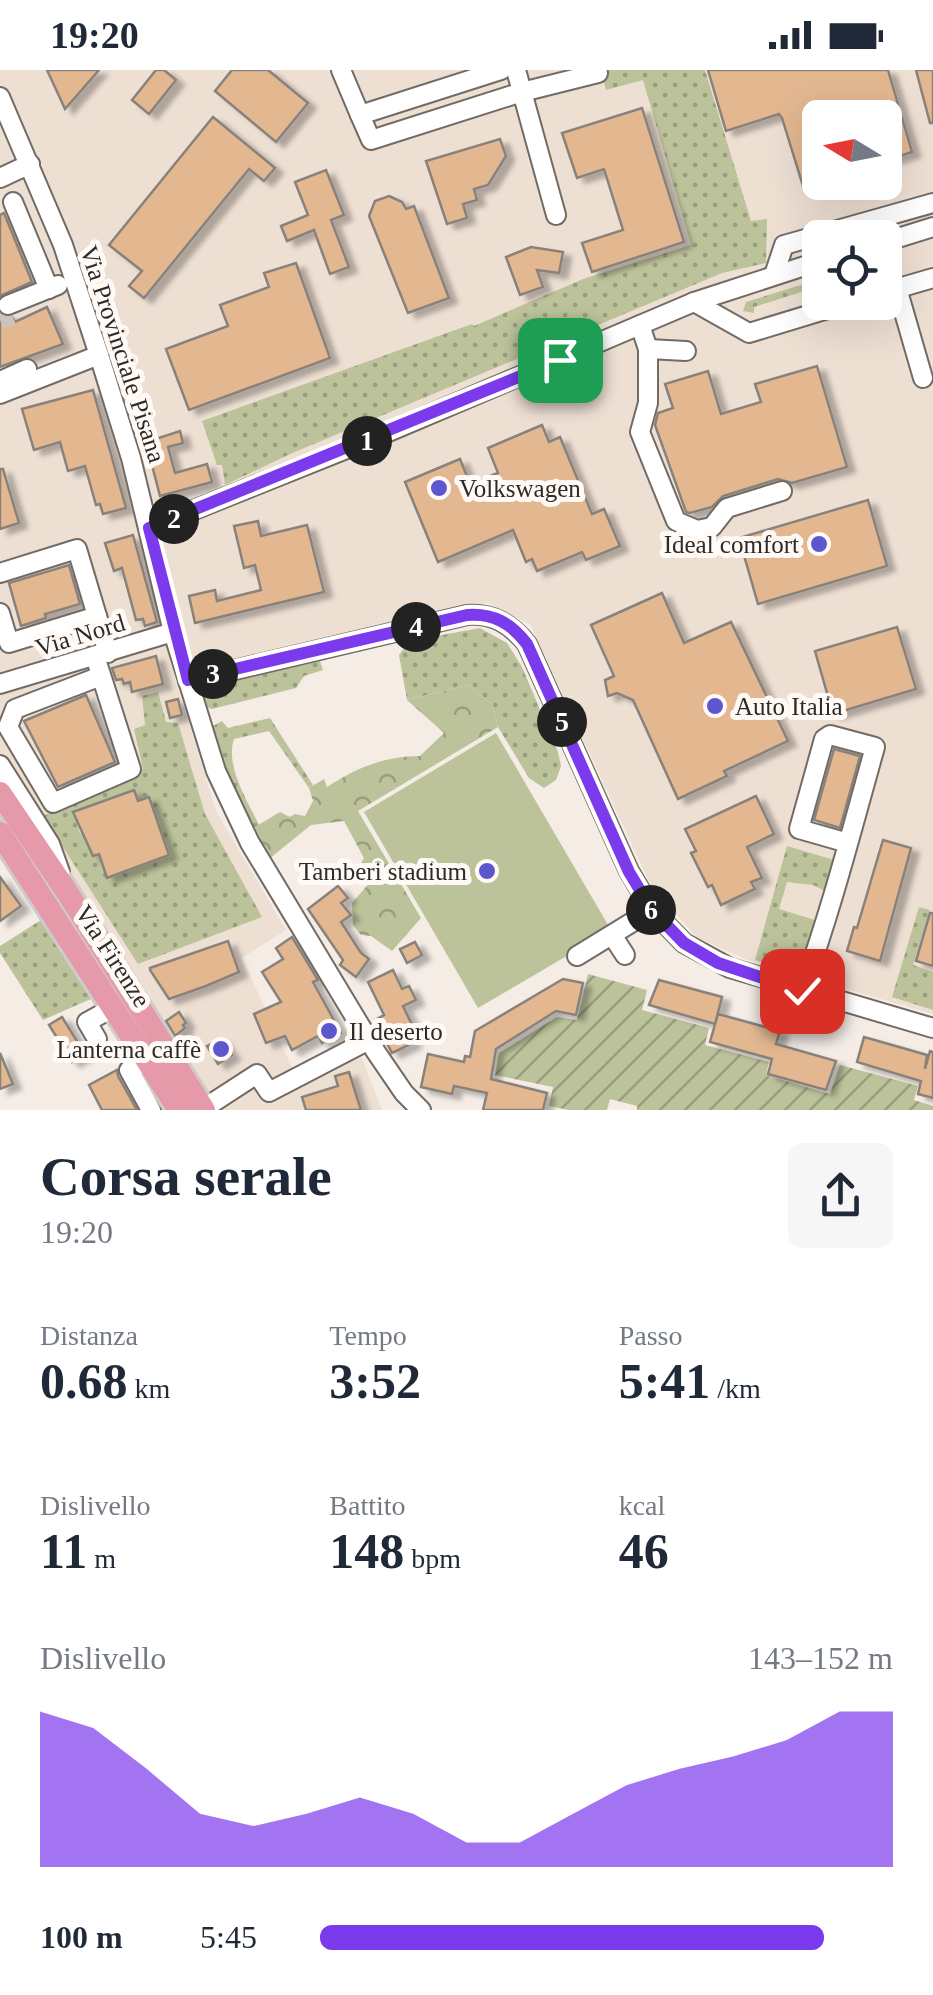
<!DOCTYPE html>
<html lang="it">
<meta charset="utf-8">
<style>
:root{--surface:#fff;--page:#f6f6f7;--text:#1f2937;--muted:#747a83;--accent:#7c3aed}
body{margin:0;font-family:"Times New Roman",serif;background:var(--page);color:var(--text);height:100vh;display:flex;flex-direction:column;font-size:38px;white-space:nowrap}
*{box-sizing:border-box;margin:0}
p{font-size:32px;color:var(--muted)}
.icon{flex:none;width:55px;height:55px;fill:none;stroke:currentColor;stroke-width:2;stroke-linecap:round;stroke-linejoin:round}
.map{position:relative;height:1040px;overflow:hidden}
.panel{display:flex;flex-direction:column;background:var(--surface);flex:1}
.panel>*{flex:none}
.needle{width:65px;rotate:280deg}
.fabs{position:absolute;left:802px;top:30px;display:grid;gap:20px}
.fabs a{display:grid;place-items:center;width:100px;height:100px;border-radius:15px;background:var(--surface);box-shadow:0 10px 40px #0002;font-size:50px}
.pin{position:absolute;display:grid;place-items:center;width:85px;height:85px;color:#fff;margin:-42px;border-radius:20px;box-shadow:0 5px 15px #0006}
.km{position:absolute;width:50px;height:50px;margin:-25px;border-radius:50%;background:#222;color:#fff;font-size:28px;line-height:50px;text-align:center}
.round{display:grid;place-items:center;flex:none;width:105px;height:105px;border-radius:15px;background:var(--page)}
.overview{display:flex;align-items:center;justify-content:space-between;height:170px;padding:0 40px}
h1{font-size:55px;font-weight:700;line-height:75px}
.stats{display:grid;grid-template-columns:repeat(3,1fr);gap:15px;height:170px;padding:10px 40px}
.stats div{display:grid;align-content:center}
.stats b{font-size:50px;font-weight:700}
.stats small{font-size:28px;font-weight:400}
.stats p{font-size:28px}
.chart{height:280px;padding:20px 40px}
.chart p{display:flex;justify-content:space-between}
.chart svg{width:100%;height:180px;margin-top:10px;fill:var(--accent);opacity:.7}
ul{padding:0 40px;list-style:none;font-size:32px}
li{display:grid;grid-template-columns:160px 120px 1fr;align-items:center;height:75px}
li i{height:25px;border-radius:12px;background:var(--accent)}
.status{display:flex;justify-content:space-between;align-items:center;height:70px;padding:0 50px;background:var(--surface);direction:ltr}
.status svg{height:28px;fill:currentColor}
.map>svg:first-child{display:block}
.built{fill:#eedfd3;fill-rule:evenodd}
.grass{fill:url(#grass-dots);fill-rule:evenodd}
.forest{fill:url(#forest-crowns)}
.garden{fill:url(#garden-furrows)}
.pitch{fill:#bcc29a}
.building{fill:#e3b891;stroke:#89827b;stroke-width:2.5;filter:url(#shadow)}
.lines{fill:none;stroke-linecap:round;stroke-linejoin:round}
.minor-tunnel{stroke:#ccc5bf;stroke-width:18;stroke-dasharray:18 9;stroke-linecap:butt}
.minor-casing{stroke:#726b65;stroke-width:22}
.major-casing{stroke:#cdcccb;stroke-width:28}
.minor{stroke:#fff;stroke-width:18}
.major{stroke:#e69aa9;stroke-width:22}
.route-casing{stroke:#fff;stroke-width:20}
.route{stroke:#7c3aed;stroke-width:12}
.poi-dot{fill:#5e56cf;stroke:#fffaf6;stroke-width:4}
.labels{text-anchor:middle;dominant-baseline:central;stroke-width:10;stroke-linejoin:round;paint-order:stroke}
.street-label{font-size:25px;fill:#2d2a27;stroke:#fffaf6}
.poi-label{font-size:25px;fill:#2d2a27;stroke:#fffaf6;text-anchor:start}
</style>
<div class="status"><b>19:20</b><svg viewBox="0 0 49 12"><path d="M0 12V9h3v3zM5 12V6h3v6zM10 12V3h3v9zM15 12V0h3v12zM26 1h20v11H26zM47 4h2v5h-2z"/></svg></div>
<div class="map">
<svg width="933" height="1040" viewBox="0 0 933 1040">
<defs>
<pattern id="grass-dots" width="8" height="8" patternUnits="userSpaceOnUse" patternTransform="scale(2.5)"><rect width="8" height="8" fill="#bcc29a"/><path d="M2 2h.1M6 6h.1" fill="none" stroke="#999e7e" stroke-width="1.8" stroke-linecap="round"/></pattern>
<pattern id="forest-crowns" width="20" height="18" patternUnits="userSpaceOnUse" patternTransform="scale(2.5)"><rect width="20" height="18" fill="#bcc29a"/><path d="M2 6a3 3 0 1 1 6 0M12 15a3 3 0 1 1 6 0" fill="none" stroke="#999e7e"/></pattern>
<pattern id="garden-furrows" width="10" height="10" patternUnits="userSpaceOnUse" patternTransform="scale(2.5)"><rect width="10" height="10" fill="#bcc29a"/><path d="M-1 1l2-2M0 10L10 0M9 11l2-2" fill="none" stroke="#999e7e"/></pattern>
<filter id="shadow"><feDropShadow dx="8" dy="5" stdDeviation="2.5" flood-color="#0004"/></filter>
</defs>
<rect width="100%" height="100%" fill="#f4ece5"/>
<path class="built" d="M0,0H933V944L750,891L696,867L649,812L530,554L487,533L403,549L174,605L216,741L286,860L242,888L295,1004L357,976L382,1040H218L0,711ZM820,48H885V112H820ZM820,168H885V232H820Z"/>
<g class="grass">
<path d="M601,0H705L751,151L767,149L766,193L722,203L290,384L225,415L222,395H217L202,351L472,254L474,256L583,209L691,175L643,10L606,20Z"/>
<path d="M820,209V216L754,237V243L743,241L746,232Z"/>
<path d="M480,558L507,573L522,597L558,682L561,696L556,710L544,718L529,708L498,657L493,635L468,615L407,630L399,585L409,571Z"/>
<path d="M320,591L323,600L304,606L296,618L212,639C201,637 202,623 206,616Z"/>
<path d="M158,622L166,652L178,653L205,744L262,847L138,894L43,746L143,699L134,659L145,655L142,626ZM133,720L138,731L149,728L169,785L108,807L99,784L92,786L84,762L80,763L73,742Z"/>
<path d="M270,648L313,715L309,718L269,661L234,669C225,696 247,730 259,755L251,759L230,719L211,657L222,651L228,658Z"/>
<path d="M787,776L834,790L827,822L813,815L787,812L779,839L818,851L804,900H799L798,904L755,890Z"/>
<path d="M919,837L930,840L913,895L933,902V940L892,927Z"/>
<path d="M41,850L93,928L43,950L0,883V876Z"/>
</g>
<path class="forest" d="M468,615L493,635L498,657L358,741L421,848L392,881L371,866L361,865L353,855L352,833L378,803L369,793L362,799L360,795L364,788L344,751L311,755L269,789L255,757L280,742L290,747L295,744L305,746L313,731L309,718L324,709L327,717C356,698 385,686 420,686L444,663L407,630Z"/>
<path class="garden" d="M588,904L647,920L642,940L709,958L705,975L769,992L766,1005L830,1024L840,995L918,1016L914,1030L933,1036V1040H637V1036L610,1029L607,1040H569L549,1036L553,1017L495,1005L499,983L557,947L577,950Z"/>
<path class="pitch" d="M496,663L611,860L478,938L364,742Z"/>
<g class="building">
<path d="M47,0H99L65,39Z"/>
<path d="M156,0H164L176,10L149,44L132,30Z"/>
<path d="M232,0H268L308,33L276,72L215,21Z"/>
<path d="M708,0H888L912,82L885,91V48H820V111L803,116L782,48L779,44L726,61Z"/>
<path d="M916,0H933V53H930Z"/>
<path d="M642,38L684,172L592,202L582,173L623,160L604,99L577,108L562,63Z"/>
<path d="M213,47L275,98L264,111L249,99L144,228L129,216L142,201L109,175Z"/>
<path d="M500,69L506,86L488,115L474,119L477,130L463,134L467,148L447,154L426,91Z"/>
<path d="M326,100L344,145L331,150L349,197L330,204L314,160L287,171L281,156L308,145L295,112Z"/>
<path d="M389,126L402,132L406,139L414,136L449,228L408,243L369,146L375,131Z"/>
<path d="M4,143L32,212L0,226V145Z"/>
<path d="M531,177L563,182L559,203L537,200L543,217L520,225L506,187Z"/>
<path d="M296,193L330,288L189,340L166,279L228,256L220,235L269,217L264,203Z"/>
<path d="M47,237L63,274L0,297V244L12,247L15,252Z"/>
<path d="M817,296L847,397L792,413L778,409L723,426L712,437L690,443L686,442L655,355L658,343L673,338L665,314L708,301L721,344L761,332L755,314Z"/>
<path d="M93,320L126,438L103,444L100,434L96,435L85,396L68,401L60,372L34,380L22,339Z"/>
<path d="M542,355L549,372L560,367L592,444L604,439L620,476L586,490L582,482L537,501L532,489L526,492L513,460L438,492L405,412L460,389L470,414L498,403L488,378Z"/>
<path d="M180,361L183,373L168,377L175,403L207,394L212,412L160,426L146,372Z"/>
<path d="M0,399H3L19,453L0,459Z"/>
<path d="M868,430L887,496L758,534L739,468Z"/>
<path d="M258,451L261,466L307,455L324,522L195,553L189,526L215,520L217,531L261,520L255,495L244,498L234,456Z"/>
<path d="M133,465L157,552L145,556L143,549L136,550L122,498L114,501L105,473Z"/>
<path d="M69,495L80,534L45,544L46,548L21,556L9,513Z"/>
<path d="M662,523L684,573L731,552L788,671L724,701L727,706L678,729L633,630L617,623L608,626L605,610L614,606L591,555Z"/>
<path d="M897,557L916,619L833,644L815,581Z"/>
<path d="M156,586L163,614L132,622L130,612L124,614L122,609L116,610L112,598Z"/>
<path d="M86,625L115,692L58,717L24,651Z"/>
<path d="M178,629L182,645L170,648L166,632Z"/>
<path d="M834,679L860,686L840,758L814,750Z"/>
<path d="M134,720L138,731L149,727L169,785L107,808L99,784L93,786L73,742Z"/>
<path d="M756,726L774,764L747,777L762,808L751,812L755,819L721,835L712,815L708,817L691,783L696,781L685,759Z"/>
<path d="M883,770L911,778L880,891L847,881L854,857L857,858Z"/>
<path d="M0,807L21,836L0,851Z"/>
<path d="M338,816L348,828L341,833L351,845L341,852L361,883L369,889L356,907L340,895L343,890L308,839Z"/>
<path d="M930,843H933V896L916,891Z"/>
<path d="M292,867L318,910L313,912L341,963L322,973L318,966L292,980L285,966L266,973L254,944L281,932L262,902L283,889L276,878Z"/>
<path d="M228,871L239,902L206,916L169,929L150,900V898Z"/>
<path d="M415,872L422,885L407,893L400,879Z"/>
<path d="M393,900L402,919L409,916L416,930L403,936L415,961L409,964L413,973L392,983L375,950L384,945L368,912Z"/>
<path d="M563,909L583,913L576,945L556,941L496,979L491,1009L547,1023L543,1040H483L487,1023L454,1016L452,1024L421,1017L428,984L464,992L465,986L470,987L475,961Z"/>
<path d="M659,910L722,927L715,954L649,935Z"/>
<path d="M179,942L186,953L183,955L185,958L175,966L166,951Z"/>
<path d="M718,944L780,961L776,974L836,991L826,1020L768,1004L772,989L710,972Z"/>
<path d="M62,947L85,984L72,992L49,955Z"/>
<path d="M864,967L927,985L925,999L930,981L933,982V1028L918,1024L921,1011L857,992Z"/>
<path d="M221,969L232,985L218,994L207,976Z"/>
<path d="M0,983L13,1014L0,1019Z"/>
<path d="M117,1000L118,1006L137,1040H102L89,1015Z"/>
<path d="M349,1002L361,1040H306L302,1027L338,1016L335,1006Z"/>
</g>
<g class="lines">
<path class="minor-tunnel" d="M0,250L12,245"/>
<g class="minor-casing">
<g id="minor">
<path d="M341,0L360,45L501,0"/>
<path d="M516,0L556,145"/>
<path d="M0,27L63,175L99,285L131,388L173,562L216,701L250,773L376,982L404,1023L421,1040"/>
<path d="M360,45L371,70L522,22L598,3"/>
<path d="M0,108L30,94"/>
<path d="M13,132L49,219"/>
<path d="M885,172L933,157"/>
<path d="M774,205L784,175L933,133"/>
<path d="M897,218L923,308"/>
<path d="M885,222L933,208"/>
<path d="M694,232L749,263L851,232"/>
<path d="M8,235L58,215"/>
<path d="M640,255L648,279V333L640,362L676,451L697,460L712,457L727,438L782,421"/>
<path d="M648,279L686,281"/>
<path d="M0,311L27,299"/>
<path d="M0,324L99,285"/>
<path d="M149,458L379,366L694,232L820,191"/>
<path d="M0,503L77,479L108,583"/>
<path d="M0,543L9,573L97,546"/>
<path d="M95,586L131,699L53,733L8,657L15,639L101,606"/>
<path d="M188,611L467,545C493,543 511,554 527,574L629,801L652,840L684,873L730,898L933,958"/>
<path d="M0,614L173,562"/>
<path d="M0,695L50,774L60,802"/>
<path d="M612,865L625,885"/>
<path d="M577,886L652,840"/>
<path d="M802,921C831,841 852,759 875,677L830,665L824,669L799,759L848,773"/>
<path d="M97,969L87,952L114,937"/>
<path d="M147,990L129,1000L151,1040"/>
<path d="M203,1039L257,1004L269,1022L369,970"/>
</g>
</g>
<g class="major-casing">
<g id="major">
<path d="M0,723L67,822L204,1040"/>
<path d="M0,763L179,1040"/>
</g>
</g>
<use href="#minor" class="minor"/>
<use href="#major" class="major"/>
</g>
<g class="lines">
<g class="route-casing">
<path id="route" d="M560,290L149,458L188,610L467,545C493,543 511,553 527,574L629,802L652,840L684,873L718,893L802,921"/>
</g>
<use href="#route" class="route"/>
</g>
<g class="poi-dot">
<circle cx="439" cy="418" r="10"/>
<circle cx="819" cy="474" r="10"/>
<circle cx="715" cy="636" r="10"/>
<circle cx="487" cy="801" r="10"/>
<circle cx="329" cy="961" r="10"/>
<circle cx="221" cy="979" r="10"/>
</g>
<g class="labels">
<g class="street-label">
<text transform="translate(123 284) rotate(72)">Via Provinciale Pisana</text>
<text transform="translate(80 565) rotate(-17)">Via Nord</text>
<text transform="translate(113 886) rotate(57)">Via Firenze</text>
</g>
<g class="poi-label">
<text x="459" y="418">Volkswagen</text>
<text x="799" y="474" text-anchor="end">Ideal comfort</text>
<text x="735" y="636">Auto Italia</text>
<text x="467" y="801" text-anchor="end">Tamberi stadium</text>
<text x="349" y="961">Il deserto</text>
<text x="201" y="979" text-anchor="end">Lanterna caffè</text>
</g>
</g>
</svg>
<div class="fabs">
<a><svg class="needle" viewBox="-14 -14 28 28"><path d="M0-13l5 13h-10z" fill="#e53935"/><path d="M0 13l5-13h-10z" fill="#747a83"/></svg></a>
<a><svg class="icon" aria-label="locate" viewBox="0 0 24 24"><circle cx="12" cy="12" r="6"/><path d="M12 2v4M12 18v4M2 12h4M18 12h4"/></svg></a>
</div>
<div class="pin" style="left:560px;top:290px;background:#1e9e55"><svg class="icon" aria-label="arrive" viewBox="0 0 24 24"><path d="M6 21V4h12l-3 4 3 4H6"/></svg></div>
<div class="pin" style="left:802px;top:921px;background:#d93025"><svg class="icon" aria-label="check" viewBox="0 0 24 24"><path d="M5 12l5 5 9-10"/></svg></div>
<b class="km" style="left:367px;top:371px">1</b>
<b class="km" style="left:174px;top:449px">2</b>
<b class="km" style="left:213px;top:604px">3</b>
<b class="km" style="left:416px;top:557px">4</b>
<b class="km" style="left:562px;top:652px">5</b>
<b class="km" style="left:651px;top:840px">6</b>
</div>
<section class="panel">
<div class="overview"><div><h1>Corsa serale</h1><p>19:20</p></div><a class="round"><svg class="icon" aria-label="share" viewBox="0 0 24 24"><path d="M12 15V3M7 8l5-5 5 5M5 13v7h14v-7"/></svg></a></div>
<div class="stats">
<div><p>Distanza</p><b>0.68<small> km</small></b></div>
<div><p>Tempo</p><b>3:52</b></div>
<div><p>Passo</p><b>5:41<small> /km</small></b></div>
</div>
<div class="stats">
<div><p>Dislivello</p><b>11<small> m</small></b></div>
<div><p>Battito</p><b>148<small> bpm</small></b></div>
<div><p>kcal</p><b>46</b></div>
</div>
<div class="chart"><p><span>Dislivello</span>143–152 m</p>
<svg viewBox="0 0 160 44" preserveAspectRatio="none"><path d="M0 44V6L10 10L20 20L30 31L40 34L50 31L60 27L70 31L80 38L90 38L100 31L110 24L120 20L130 17L140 13L150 6L160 6V44z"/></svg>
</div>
<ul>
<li><b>100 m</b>5:45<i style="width:88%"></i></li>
</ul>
</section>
